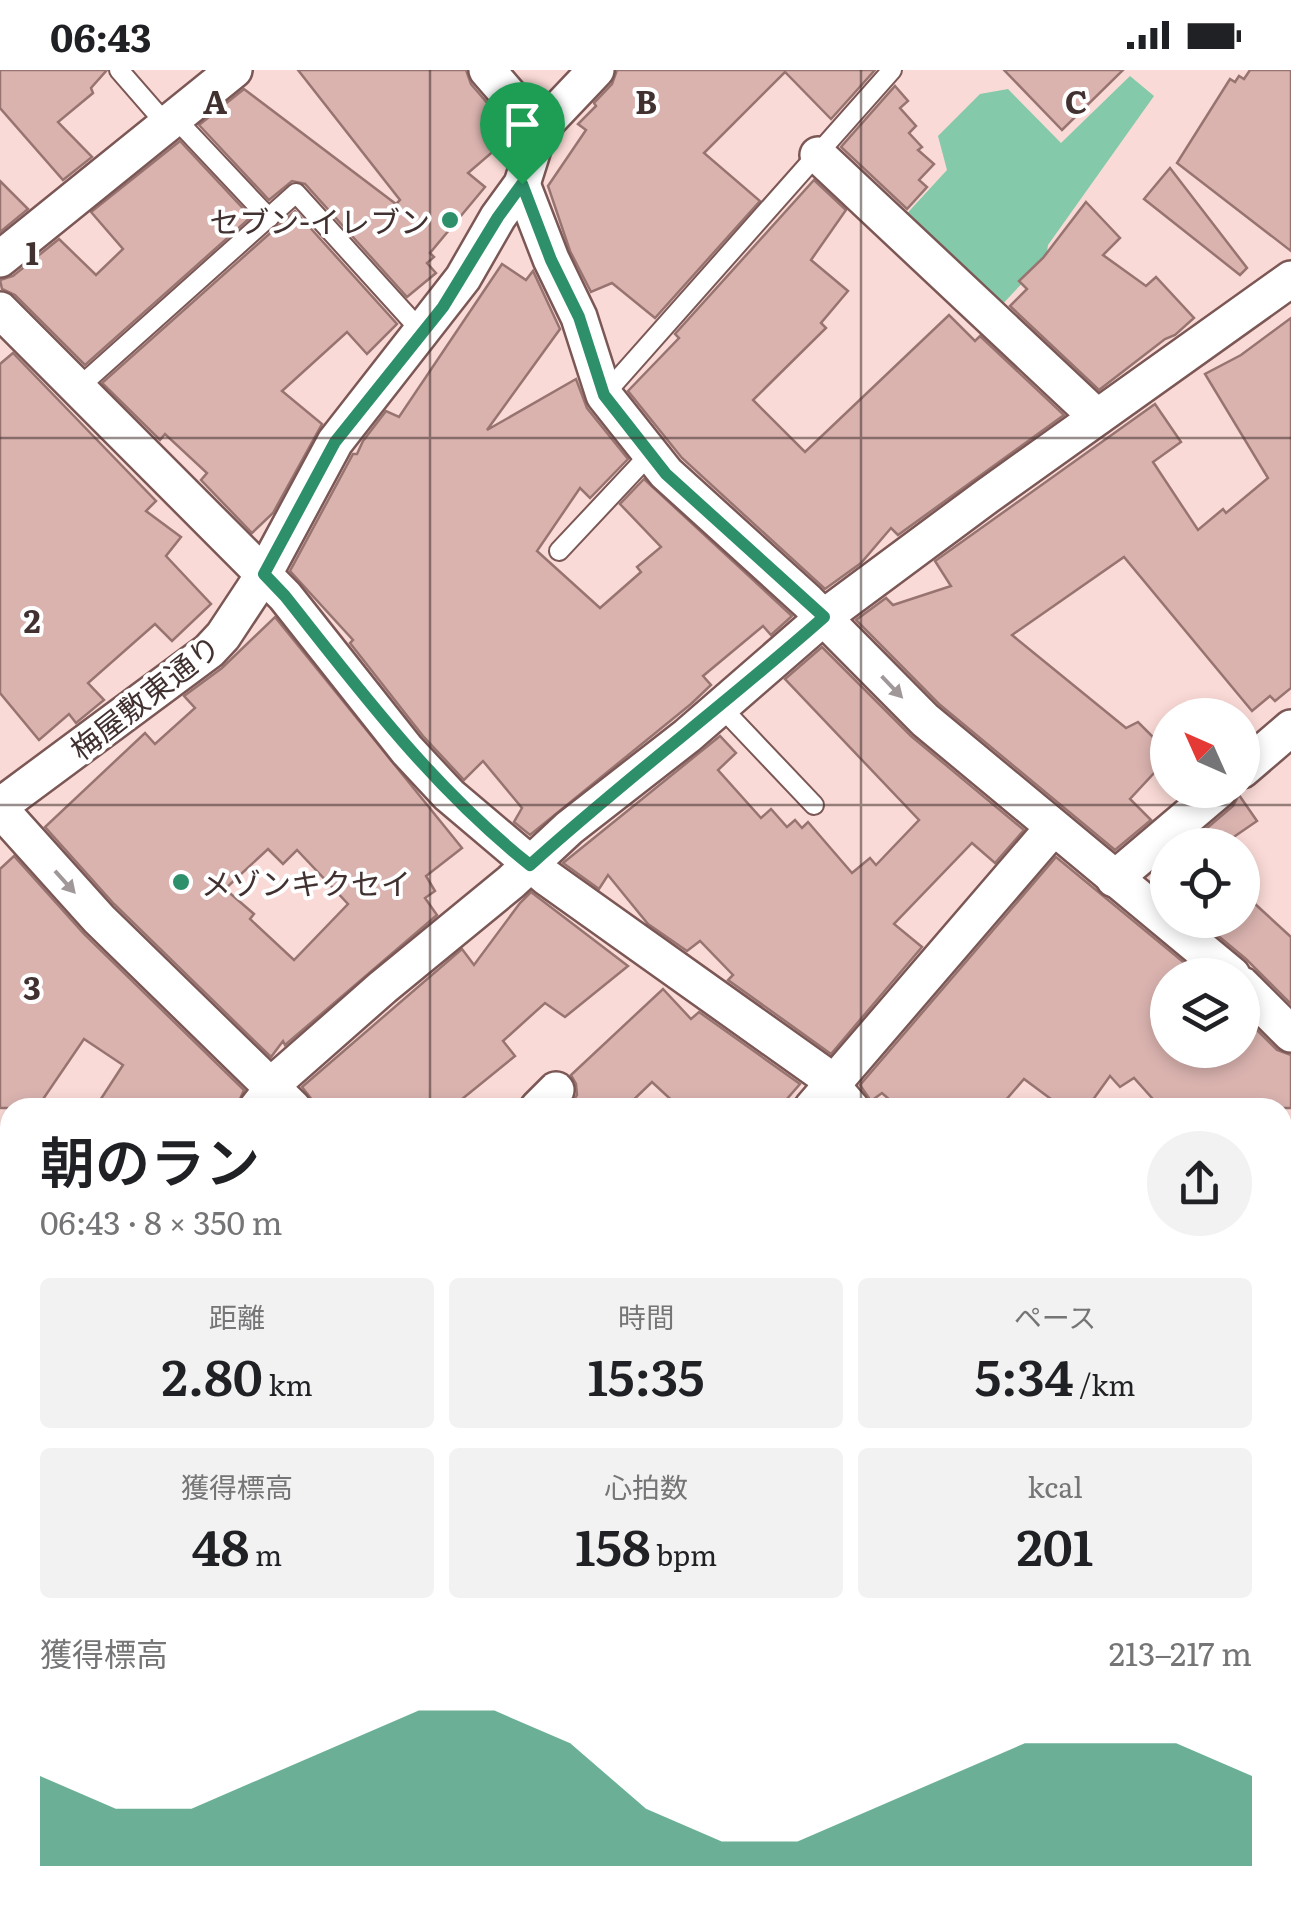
<!DOCTYPE html>
<html lang="ja">
<meta charset="utf-8">
<style>
:root{--surface:#fff;--page:#f2f2f2;--text:#202124;--muted:#757577;--accent:#2d906b}
body{margin:0;font-family:Literata,"Noto Sans JP",serif;background:var(--page);color:var(--text);height:100vh;display:flex;flex-direction:column;font-size:38px;white-space:nowrap}
*{box-sizing:border-box;margin:0}
p{font-size:32px;color:var(--muted)}
.icon{flex:none;width:55px;height:55px;fill:none;stroke:currentColor;stroke-width:2;stroke-linecap:round;stroke-linejoin:round}
.map{position:relative;flex:1;overflow:hidden}
.drawer{position:absolute;left:0px;top:1028px;width:1292px;height:812px;display:flex;flex-direction:column;background:var(--surface);border-radius:30px 30px 0 0;box-shadow:0 5px 15px #0003}
.drawer>*{flex:none}
.needle{width:65px;rotate:315deg}
.buttons{position:absolute;left:1150px;top:628px;display:grid;gap:20px}
.buttons a{display:grid;place-items:center;width:110px;height:110px;border-radius:50%;background:var(--surface);box-shadow:0 5px 15px #0003;font-size:50px}
.pin{position:absolute;display:grid;place-items:center;width:85px;height:85px;color:#fff;margin:-102px -42px;border-radius:50% 50% 50% 0;rotate:-45deg;box-shadow:0 0 10px #0007}
.pin .icon{rotate:45deg}
.round{display:grid;place-items:center;flex:none;width:105px;height:105px;border-radius:52px;background:var(--page)}
.overview{display:flex;align-items:center;justify-content:space-between;height:170px;padding:0 40px}
h1{font-size:55px;font-weight:600;line-height:75px}
.metrics{display:grid;grid-template-columns:repeat(3,1fr);gap:15px;height:170px;padding:10px 40px}
.metrics div{display:grid;align-content:center;border-radius:10px;background:var(--page);text-align:center}
.metrics b{font-size:50px;font-weight:600}
.metrics small{font-size:28px;font-weight:400}
.metrics p{font-size:28px}
.chart{height:280px;padding:20px 40px}
.chart p{display:flex;justify-content:space-between}
.chart svg{width:100%;height:180px;margin-top:10px;fill:var(--accent);opacity:.7}
.status{display:flex;justify-content:space-between;align-items:center;height:70px;padding:0 50px;background:var(--surface);direction:ltr}
.status svg{height:28px;fill:currentColor}
.map>svg:first-child{display:block}
.green{fill:#83c9aa}
.building{fill:#dab3af;stroke:#987471;stroke-width:2.5;fill-rule:evenodd}
.lines{fill:none;stroke-linecap:round;stroke-linejoin:round}
.service-casing{stroke:#7b5855;stroke-width:22}
.minor-casing{stroke:#7b5855;stroke-width:40}
.service{stroke:#fff;stroke-width:18}
.minor{stroke:#fff;stroke-width:35}
.oneway{fill:#a09898}
.route-casing{stroke:#fff;stroke-width:20}
.route{stroke:#2d906b;stroke-width:12}
.grid{fill:none;stroke:#413130;stroke-width:2.5;stroke-opacity:0.55}
.poi-dot{fill:#2d906b;stroke:#fff;stroke-width:4}
.labels{text-anchor:middle;dominant-baseline:central;stroke-width:8;stroke-linejoin:round;paint-order:stroke}
.poi-label{font-size:30px;fill:#413130;stroke:#fff;text-anchor:end}
.street-label{font-size:30px;fill:#413130;stroke:#fff}
.grid-label{font-size:32px;text-anchor:middle;font-weight:bold;fill:#413130;stroke:#fff;stroke-width:8;stroke-linejoin:round;paint-order:stroke}
</style>
<div class="status"><b>06:43</b><svg viewBox="0 0 49 12"><path d="M0 12V9h3v3zM5 12V6h3v6zM10 12V3h3v9zM15 12V0h3v12zM26 1h20v11H26zM47 4h2v5h-2z"/></svg></div>
<div class="map">
<svg width="1291" height="1838" viewBox="0 0 1291 1838">
<rect width="100%" height="100%" fill="#fadad6"/>
<path class="green" d="M1130,6L1154,26L1048,175L1046,188L996,241L900,151L947,100L938,66L980,24L1008,19L1061,73Z"/>
<g class="building">
<path d="M0,0H107L91,18L93,23L58,52L92,87L63,110L0,38Z"/>
<path d="M298,0H466L471,14L502,50L499,53L511,66L468,103L485,117L430,183L434,187L427,193L436,203L407,227L305,114L292,111L269,130L199,55L244,19L396,134L400,130Z"/>
<path d="M617,0H875L831,49L785,2L704,83L760,131L655,248L612,213L591,222L570,181L548,116L586,60L578,54L596,36L594,33L612,14Z"/>
<path d="M1004,0H1123L1062,60Z"/>
<path d="M1250,0H1291V181L1177,93L1230,9L1235,12L1239,6L1244,9Z"/>
<path d="M895,16L908,31L900,38L916,56L909,63L922,77L918,80L934,94L919,110L927,117L907,139L841,77Z"/>
<path d="M180,71L251,147L85,295L15,225L2,219L0,210L13,206L59,169L96,205L123,179L91,142Z"/>
<path d="M1170,98L1247,198L1240,205L1144,129Z"/>
<path d="M814,110L846,140L811,190L848,221L821,253L826,258L753,330L805,382L949,245L975,271L980,266L1064,345L898,465L891,458L861,493L825,519L682,388L628,321L679,268L675,264Z"/>
<path d="M0,111L28,139L0,162Z"/>
<path d="M1086,132L1120,168L1103,185L1146,216L1156,207L1194,248L1175,265L1165,269L1099,320L1010,236L1027,219L1019,211L1043,188Z"/>
<path d="M295,141L397,254L367,284L347,262L282,321L322,354L273,443L252,463L201,410L207,403L165,364L160,370L102,313Z"/>
<path d="M502,194L526,210L533,201L560,259L487,360L576,309L587,338L628,389L590,428L580,418L537,481L600,538L641,502L637,497L661,477L620,434L644,409L792,546L771,565L763,556L703,606L711,615L691,634L530,765L514,752L522,738L483,691L464,710L423,666L350,573L353,570L290,501L353,384H357L363,371L386,341L399,347Z"/>
<path d="M1291,248V618L1275,631L1270,626L1252,641L1124,487L1012,565L1126,658L1138,652L1168,682V688L1130,729L1151,750L1115,780L939,634L856,550L886,528L893,535L951,516L935,491L1155,334L1181,372L1153,392L1198,460L1223,439L1226,443L1268,408L1205,304L1241,285Z"/>
<path d="M13,283L156,431L146,441L181,467L166,486L211,534L172,571L155,554L88,613L104,630L76,653L69,644L39,670L0,623V294Z"/>
<path d="M275,547L462,778L426,806L435,821L425,828L437,845L285,975L283,971L271,987L114,834L45,757L145,663L155,674L195,638L184,626L222,598ZM268,779L283,794L297,780L348,834L294,890L250,849L254,844L225,819Z"/>
<path d="M822,577L911,666L1024,760L995,793L972,773L894,854L922,877L831,984L728,910L733,905L700,871L687,881L648,854L608,805L599,819L563,793L720,666L736,683L718,700L761,748L771,739L787,757L795,750L802,758L808,752L852,803L870,788L876,795L919,750L785,609Z"/>
<path d="M1239,725L1257,751L1222,775H1187L1233,736Z"/>
<path d="M14,786L84,864L244,1020L236,1038H95L123,995L84,969L37,1038H0V799Z"/>
<path d="M1056,787L1193,900L1190,905H1168V980H1242V962L1253,956L1277,980L1291,985V1038H1161L1134,1008L1120,1017L1110,1006L1087,1038H1063L1024,1009L999,1038H899L882,1023L871,1031L860,1015Z"/>
<path d="M531,822L628,896L565,947L545,933L503,971L515,986L451,1038H314L313,1031L302,1017L462,879L474,895L520,833Z"/>
<path d="M1242,822L1291,867V934L1246,889L1199,850H1242Z"/>
<path d="M663,919L691,949L699,942L800,1014L779,1038H680L652,1012L625,1038H569L577,1025L576,1014L571,1005Z"/>
</g>
<g class="lines">
<g class="service-casing">
<g id="service">
<path d="M119,0L166,54"/>
<path d="M174,47L269,148"/>
<path d="M79,317L296,123L422,262"/>
<path d="M604,325L892,0"/>
<path d="M559,481L649,385"/>
<path d="M721,637L814,735"/>
<path d="M0,1122L10,1108"/>
<path d="M1282,1260L1291,1253"/>
</g>
</g>
<g class="minor-casing">
<g id="minor">
<path d="M487,0L539,60"/>
<path d="M818,85L1097,347"/>
<path d="M522,114L551,189L579,247L604,325L666,403L807,531L925,650L1232,905"/>
<path d="M0,189L234,0"/>
<path d="M0,240L285,526L407,680L449,725L546,807L820,1002L851,1038"/>
<path d="M1242,700L1291,658"/>
<path d="M0,736L209,581L223,566L264,504L335,372L463,208L498,147L522,114L539,60L596,0"/>
<path d="M0,739L99,849L293,1038"/>
<path d="M1114,809L1219,720"/>
<path d="M1242,915L1291,964"/>
<path d="M257,1038L283,1005L383,917L511,812L569,758L687,666L824,547L987,426L1291,209"/>
<path d="M538,1038L556,1020"/>
<path d="M812,1038L1053,758"/>
<path d="M1282,1098L1291,1089"/>
<path d="M0,1347L10,1354"/>
<path d="M0,1408L10,1393"/>
<path d="M1282,1568L1291,1578"/>
<path d="M0,1666L10,1669"/>
<path d="M1282,1707L1291,1699"/>
<path d="M221,1830L229,1838"/>
<path d="M494,1830L502,1838"/>
<path d="M122,1838L130,1830"/>
<path d="M804,1838L810,1830"/>
<path d="M1174,1838L1181,1830"/>
</g>
</g>
<use href="#service" class="service"/>
<use href="#minor" class="minor"/>
</g>
<defs><path id="oneway-solid" d="M-6-.8H1V-3.2L6.5 0L1 3.2V.8H-6Z" transform="scale(2.5)"/></defs>
<g class="oneway">
<use href="#oneway-solid" transform="translate(892 617) rotate(46)"/>
<use href="#oneway-solid" transform="translate(65 812) rotate(48)"/>
</g>
<g class="lines">
<g class="route-casing">
<path id="route" d="M522,114L551,190L579,247L604,325L666,404L824,547C728,632 625,709 530,795C432,717 362,623 285,526L264,504L335,372L443,237L498,147Z"/>
</g>
<use href="#route" class="route"/>
</g>
<path class="grid" d="M430,0V1038M861,0V1038M0,368H1291M0,735H1291M0,1103H10M1282,1103H1291M0,1470H10M1282,1470H1291M430,1830V1838M861,1830V1838"/>
<g class="poi-dot">
<circle cx="450" cy="150" r="10"/>
<circle cx="181" cy="812" r="10"/>
</g>
<g class="labels">
<g class="poi-label">
<text x="430" y="150">セブン-イレブン</text>
<text x="201" y="812" text-anchor="start">メゾンキクセイ</text>
</g>
<g class="street-label">
<text transform="translate(144 626) rotate(-38)">梅屋敷東通り</text>
</g>
</g>
<g class="grid-label">
<text x="215" y="44">A</text>
<text x="646" y="44">B</text>
<text x="1076" y="44">C</text>
<text x="32" y="195">1</text>
<text x="32" y="563">2</text>
<text x="32" y="930">3</text>
</g>
</svg>
<div class="buttons">
<a><svg class="needle" viewBox="-14 -14 28 28"><path d="M0-13l5 13h-10z" fill="#e53935"/><path d="M0 13l5-13h-10z" fill="#757577"/></svg></a>
<a><svg class="icon" aria-label="locate" viewBox="0 0 24 24"><circle cx="12" cy="12" r="6"/><path d="M12 2v4M12 18v4M2 12h4M18 12h4"/></svg></a>
<a><svg class="icon" aria-label="layers" viewBox="0 0 24 24"><path d="M12 4l9 5-9 5-9-5zM3 14l9 5 9-5"/></svg></a>
</div>
<div class="pin" style="left:522px;top:114px;background:#1e9e55"><svg class="icon" aria-label="arrive" viewBox="0 0 24 24"><path d="M6 21V4h12l-3 4 3 4H6"/></svg></div>
<section class="drawer">
<div class="overview"><div><h1>朝のラン</h1><p>06:43 · 8 × 350 m</p></div><a class="round"><svg class="icon" aria-label="share" viewBox="0 0 24 24"><path d="M12 15V3M7 8l5-5 5 5M5 13v7h14v-7"/></svg></a></div>
<div class="metrics">
<div><p>距離</p><b>2.80<small> km</small></b></div>
<div><p>時間</p><b>15:35</b></div>
<div><p>ペース</p><b>5:34<small> /km</small></b></div>
</div>
<div class="metrics">
<div><p>獲得標高</p><b>48<small> m</small></b></div>
<div><p>心拍数</p><b>158<small> bpm</small></b></div>
<div><p>kcal</p><b>201</b></div>
</div>
<div class="chart"><p><span>獲得標高</span>213–217 m</p>
<svg viewBox="0 0 160 44" preserveAspectRatio="none"><path d="M0 44V22L10 30L20 30L30 22L40 14L50 6L60 6L70 14L80 30L90 38L100 38L110 30L120 22L130 14L140 14L150 14L160 22V44z"/></svg>
</div>
</section>
</div>
